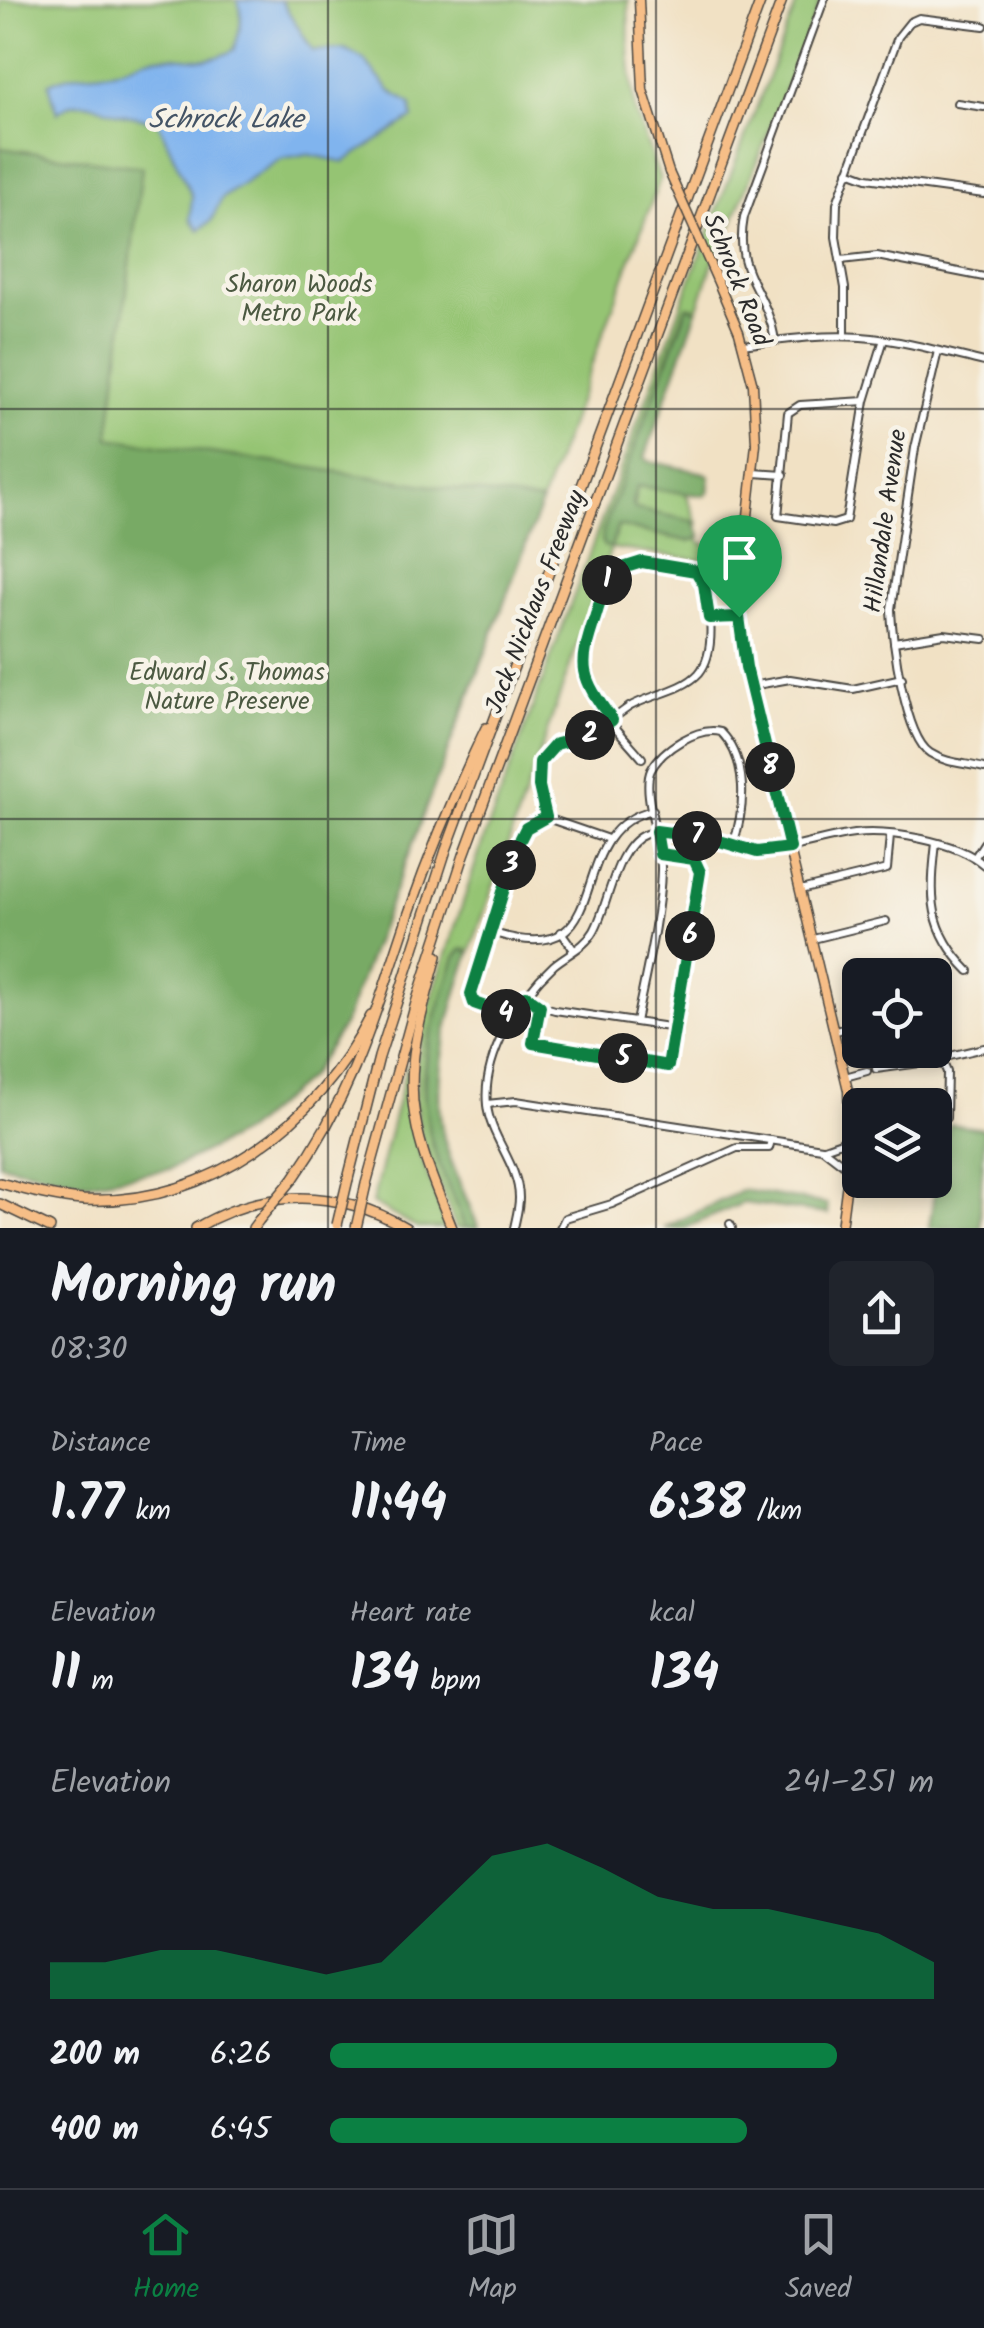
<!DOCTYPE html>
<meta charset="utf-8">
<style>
:root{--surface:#171b24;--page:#20242c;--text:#f1f3f6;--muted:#9ea1a6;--line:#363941;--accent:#0b8043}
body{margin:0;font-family:Kalam,sans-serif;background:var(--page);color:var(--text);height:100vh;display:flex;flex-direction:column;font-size:38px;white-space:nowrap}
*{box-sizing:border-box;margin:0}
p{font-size:32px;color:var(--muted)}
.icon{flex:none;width:55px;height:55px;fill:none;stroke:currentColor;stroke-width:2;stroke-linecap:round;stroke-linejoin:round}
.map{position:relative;height:1228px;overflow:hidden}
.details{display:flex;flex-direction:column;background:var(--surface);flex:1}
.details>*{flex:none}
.controls{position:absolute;left:842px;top:958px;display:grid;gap:20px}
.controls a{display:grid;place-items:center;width:110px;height:110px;border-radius:15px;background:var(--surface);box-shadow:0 5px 15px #0003;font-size:50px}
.pin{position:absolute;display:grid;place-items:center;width:85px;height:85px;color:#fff;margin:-102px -42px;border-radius:50% 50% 50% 0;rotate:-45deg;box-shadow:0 0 10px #0007}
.pin .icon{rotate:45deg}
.km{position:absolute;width:50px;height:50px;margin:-25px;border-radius:50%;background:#222;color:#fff;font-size:28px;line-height:50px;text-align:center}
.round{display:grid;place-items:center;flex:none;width:105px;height:105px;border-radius:15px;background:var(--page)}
.head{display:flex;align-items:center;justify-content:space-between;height:170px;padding:0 50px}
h1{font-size:55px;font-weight:700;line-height:75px}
.figures{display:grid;grid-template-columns:repeat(3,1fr);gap:15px;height:170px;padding:10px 50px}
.figures div{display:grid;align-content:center}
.figures b{font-size:50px;font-weight:700}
.figures small{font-size:28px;font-weight:400}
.figures p{font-size:28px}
.chart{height:280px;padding:20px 50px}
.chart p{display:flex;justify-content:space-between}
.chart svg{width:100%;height:180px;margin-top:10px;fill:var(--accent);opacity:.7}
ul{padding:0 50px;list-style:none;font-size:32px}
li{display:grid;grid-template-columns:160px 120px 1fr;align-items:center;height:75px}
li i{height:25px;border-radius:12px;background:var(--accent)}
.dock{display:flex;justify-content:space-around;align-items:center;height:140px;border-top:2px solid var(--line);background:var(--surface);font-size:28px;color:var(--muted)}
.dock a{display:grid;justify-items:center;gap:5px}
.dock .on{color:var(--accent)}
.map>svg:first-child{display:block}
.green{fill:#95c473;stroke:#60784f;stroke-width:2.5}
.forest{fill:#78aa65;stroke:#526a48;stroke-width:2.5}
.water{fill:#80b4ee;stroke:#56708c;stroke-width:2.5}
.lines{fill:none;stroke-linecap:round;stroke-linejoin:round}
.minor-casing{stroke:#494642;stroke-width:10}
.major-casing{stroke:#494642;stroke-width:11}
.highway-casing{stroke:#494642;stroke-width:12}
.minor{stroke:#fff;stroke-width:6}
.major{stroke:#f6be87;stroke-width:8}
.highway{stroke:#f6be87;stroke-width:9}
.major-bridge-casing{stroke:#494642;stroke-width:11;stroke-linecap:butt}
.highway-bridge-casing{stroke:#494642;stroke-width:12;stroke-linecap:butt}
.major-bridge{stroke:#f6be87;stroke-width:8}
.highway-bridge{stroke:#f6be87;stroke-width:9}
.route-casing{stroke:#fff;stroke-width:20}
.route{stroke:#0b8043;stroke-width:12}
.grid{fill:none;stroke:#2b2b2b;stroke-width:2.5;stroke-opacity:0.55}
.labels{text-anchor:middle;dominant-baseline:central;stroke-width:9;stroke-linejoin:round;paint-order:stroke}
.street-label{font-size:25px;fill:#2b2b2b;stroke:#f7f3e8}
.park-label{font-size:25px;fill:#4b5941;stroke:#f7f3e8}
.water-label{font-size:28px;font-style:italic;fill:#445466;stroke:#f7f3e8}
</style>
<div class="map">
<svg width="984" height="1228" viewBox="0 0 984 1228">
<rect width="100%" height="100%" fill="#f7f3e8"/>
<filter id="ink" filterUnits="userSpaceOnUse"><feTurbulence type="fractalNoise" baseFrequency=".01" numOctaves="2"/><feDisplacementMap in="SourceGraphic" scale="20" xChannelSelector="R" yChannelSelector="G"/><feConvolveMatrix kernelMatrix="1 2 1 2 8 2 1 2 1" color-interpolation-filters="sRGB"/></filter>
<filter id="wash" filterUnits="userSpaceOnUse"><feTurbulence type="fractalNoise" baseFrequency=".0048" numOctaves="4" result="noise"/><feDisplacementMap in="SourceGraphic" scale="40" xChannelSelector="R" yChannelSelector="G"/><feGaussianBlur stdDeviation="2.25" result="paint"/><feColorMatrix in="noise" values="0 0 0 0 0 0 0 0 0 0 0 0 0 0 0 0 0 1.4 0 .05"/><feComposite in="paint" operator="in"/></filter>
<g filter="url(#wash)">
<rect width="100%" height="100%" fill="#f1e1c4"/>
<g class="green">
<path d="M0,0H628L629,51L635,111L660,179L467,704L428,790L344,1024L310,1076L246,1131L170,1169L86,1183L0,1164Z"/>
<path d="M798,0H821L720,255L716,253L697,311L693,307L685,309L603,531L611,547L618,526L688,541L698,539L701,543L730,549L729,564L611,548L470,953L466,949C454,977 439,1005 430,1034C409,1100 441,1168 465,1228H456L422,1138L416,1103L417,1062L428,1010L481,847L700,254Z"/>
<path d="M637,486L686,493L698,524L634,509Z"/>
<path d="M407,1064L419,1151L447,1228H417L372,1203Z"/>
</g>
<g class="forest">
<path d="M0,148L142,167L109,438L542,502L344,1024L310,1076L246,1131L170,1169L86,1183L0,1164Z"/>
<path d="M688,306L697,311L645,457L648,461L705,473L710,476L708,493L704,496L637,486L632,503L635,509L694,521L701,537L688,541L618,526L611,547H605L602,543L603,531Z"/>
<path d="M462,949L470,953C449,1012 427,1086 447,1149C456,1176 468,1202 479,1228H465C454,1201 442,1175 433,1147C412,1081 433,1020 455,957Z"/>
<path d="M950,1124L984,1129C984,1163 979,1194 981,1228H929L938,1166Z"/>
<path d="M743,1190L827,1204L828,1214L743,1203L685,1228H664Z"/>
</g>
<path class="water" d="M237,0H281L313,51L345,49L363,59L390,91L411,104L413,118L344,162L306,154L280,159L222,198L211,221L199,230L190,219L192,196L158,122C145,117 130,117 117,113C96,105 77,95 57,113L49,83C69,73 90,74 112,71C128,68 140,58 157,57C189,55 202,67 234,50C239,34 245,15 237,0Z"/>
</g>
<g filter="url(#ink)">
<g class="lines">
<g class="minor-casing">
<g id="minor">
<path d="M957,103L984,107"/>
<path d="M848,171L867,178L984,194"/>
<path d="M841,260L877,256L984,277"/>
<path d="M845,336V288L836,237L837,203L898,37L910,22L919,18L984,26"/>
<path d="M775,341C767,287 733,277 744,217L824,0"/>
<path d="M743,345C782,340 822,334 861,337C903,340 943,352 984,362"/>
<path d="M938,351L915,448L891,609C892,640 905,737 930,753C947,764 966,763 984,768"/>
<path d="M865,401L800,405L788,413L778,516L833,524L846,520L865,401L884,339"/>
<path d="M754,473L784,475"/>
<path d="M709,619L739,617"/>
<path d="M894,642L944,634L984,639"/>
<path d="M751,686L790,679L853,689L902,678"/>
<path d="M545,817C538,761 530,749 591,735C604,726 616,716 629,707C649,695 683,691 699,673C718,650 710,600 700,574C677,559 634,558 610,572C601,595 581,640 583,664C584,698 621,733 642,758"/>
<path d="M936,843C930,896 928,930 969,971"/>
<path d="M975,857L984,843"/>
<path d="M800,890L887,869L890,836"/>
<path d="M491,932C625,976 556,833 653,810"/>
<path d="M561,932L574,950"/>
<path d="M813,939L886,921"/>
<path d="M526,997L541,1006L555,1010L675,1028"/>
<path d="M541,1006L533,1043L668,1066L700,872L695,859L660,854"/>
<path d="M513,1017L479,1006L471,994L517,844L526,828L544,817L608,839"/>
<path d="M636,1022C645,976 660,916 661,870C662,844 641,791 651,770C662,749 698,726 721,732C749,761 745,809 733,845"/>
<path d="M836,1031L860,1024"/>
<path d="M941,1058L947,1072L946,1118"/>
<path d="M876,1069L920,1063L984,1048"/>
<path d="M845,1077L867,1071"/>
<path d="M487,1104L516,1101L822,1148L848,1168"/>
<path d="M824,1148L841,1142L850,1132"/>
<path d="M730,1224L732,1228"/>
<path d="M514,1228C516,1218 519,1208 519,1198C519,1165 490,1137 487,1105C482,1056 519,997 554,965C567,954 585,947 594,931C609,905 615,845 646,834C683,820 722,848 757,852C767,853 777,850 787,848C810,844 831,837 854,834C889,830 957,841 984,865"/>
<path d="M560,1228L565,1218L612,1204L737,1148H769L771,1140"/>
</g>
</g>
<g class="major-casing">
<g id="major">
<path d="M639,0L643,90L669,172"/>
<path d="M717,280L739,332L753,385L756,444L739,596L746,667L848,1090L850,1159L841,1228"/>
</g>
</g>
<g class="highway-casing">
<g id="highway">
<path d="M437,956C423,1008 405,1062 415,1117C421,1155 438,1192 452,1228"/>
<path d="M293,1179C355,1091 375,1013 409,913C431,850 457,788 486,728"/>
<path d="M348,1179L379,1057L446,850L761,0"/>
<path d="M0,1183C27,1190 55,1198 83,1200C209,1206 317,1124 371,1016"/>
<path d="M366,1184L416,1003L464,855L782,0"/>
<path d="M0,1204L50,1228"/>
<path d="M196,1228C263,1188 339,1188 406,1228"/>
<path d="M253,1228L259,1220"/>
</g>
</g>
<use href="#minor" class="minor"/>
<use href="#major" class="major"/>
<use href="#highway" class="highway"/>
<g class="major-bridge-casing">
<path id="major-bridge" d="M669,172L717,280"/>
</g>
<g class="highway-bridge-casing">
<g id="highway-bridge">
<path d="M259,1220L293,1179"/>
<path d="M337,1225L348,1179"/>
<path d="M356,1228L366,1184"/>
</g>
</g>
<use href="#major-bridge" class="major-bridge"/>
<use href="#highway-bridge" class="highway-bridge"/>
</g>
</g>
<g class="lines" filter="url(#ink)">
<g class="route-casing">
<path id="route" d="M642,562L696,571L704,584L709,618L739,617L746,667L790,848L757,852L709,838L656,831L660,854L694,859L700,872L668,1066L533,1043L540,1006L526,996L514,1017L474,1003L471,994L518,844L526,828L546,817L539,786L540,762L556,744L591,735L612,720C580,676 578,668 595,618C600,602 604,587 610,572Z"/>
</g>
<use href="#route" class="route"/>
</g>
<path class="grid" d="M328,0V1228M656,0V1228M0,409H984M0,819H984"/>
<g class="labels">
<g class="street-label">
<text transform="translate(736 280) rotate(68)">Schrock Road</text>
<text transform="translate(886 521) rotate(-82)">Hillandale Avenue</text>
<text transform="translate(536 602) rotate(-69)">Jack Nicklaus Freeway</text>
</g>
<g class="park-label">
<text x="299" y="285">Sharon Woods<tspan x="299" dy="29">Metro Park</tspan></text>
<text x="227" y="673">Edward S. Thomas<tspan x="227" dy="29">Nature Preserve</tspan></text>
</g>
<g class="water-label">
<text x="226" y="120">Schrock Lake</text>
</g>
</g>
</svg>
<div class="controls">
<a><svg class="icon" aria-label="locate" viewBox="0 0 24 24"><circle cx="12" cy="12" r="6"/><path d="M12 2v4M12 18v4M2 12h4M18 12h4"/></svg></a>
<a><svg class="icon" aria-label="layers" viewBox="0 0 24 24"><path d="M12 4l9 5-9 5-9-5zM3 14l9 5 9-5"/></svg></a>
</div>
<div class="pin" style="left:739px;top:617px;background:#1e9e55"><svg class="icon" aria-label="arrive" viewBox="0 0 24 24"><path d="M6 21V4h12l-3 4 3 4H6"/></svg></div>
<b class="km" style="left:607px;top:580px">1</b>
<b class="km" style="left:590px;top:735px">2</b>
<b class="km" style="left:511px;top:865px">3</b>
<b class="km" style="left:506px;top:1014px">4</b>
<b class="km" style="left:623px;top:1058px">5</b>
<b class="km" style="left:690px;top:936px">6</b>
<b class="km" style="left:697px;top:836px">7</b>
<b class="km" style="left:770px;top:767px">8</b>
</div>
<section class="details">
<div class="head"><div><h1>Morning run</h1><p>08:30</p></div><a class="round"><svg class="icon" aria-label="share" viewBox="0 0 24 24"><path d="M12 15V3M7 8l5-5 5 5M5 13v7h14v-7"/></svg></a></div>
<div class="figures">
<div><p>Distance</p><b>1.77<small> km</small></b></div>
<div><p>Time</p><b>11:44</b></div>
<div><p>Pace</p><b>6:38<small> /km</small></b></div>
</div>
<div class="figures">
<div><p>Elevation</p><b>11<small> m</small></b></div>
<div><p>Heart rate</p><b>134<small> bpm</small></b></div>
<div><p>kcal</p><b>134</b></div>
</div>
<div class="chart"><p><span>Elevation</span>241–251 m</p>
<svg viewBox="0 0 160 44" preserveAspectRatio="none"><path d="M0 44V35L10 35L20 32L30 32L40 35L50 38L60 35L70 22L80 9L90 6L100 12L110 19L120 22L130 22L140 25L150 28L160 35V44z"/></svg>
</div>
<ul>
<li><b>200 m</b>6:26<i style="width:84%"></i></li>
<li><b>400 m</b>6:45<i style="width:69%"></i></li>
</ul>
</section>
<nav class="dock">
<a class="on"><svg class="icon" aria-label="home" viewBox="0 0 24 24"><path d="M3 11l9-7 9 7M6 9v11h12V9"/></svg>Home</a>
<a><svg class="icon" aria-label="map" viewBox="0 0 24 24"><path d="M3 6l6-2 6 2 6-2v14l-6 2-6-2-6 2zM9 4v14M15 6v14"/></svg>Map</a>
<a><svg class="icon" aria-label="saved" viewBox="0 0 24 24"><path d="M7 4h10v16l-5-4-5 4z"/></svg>Saved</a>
</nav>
